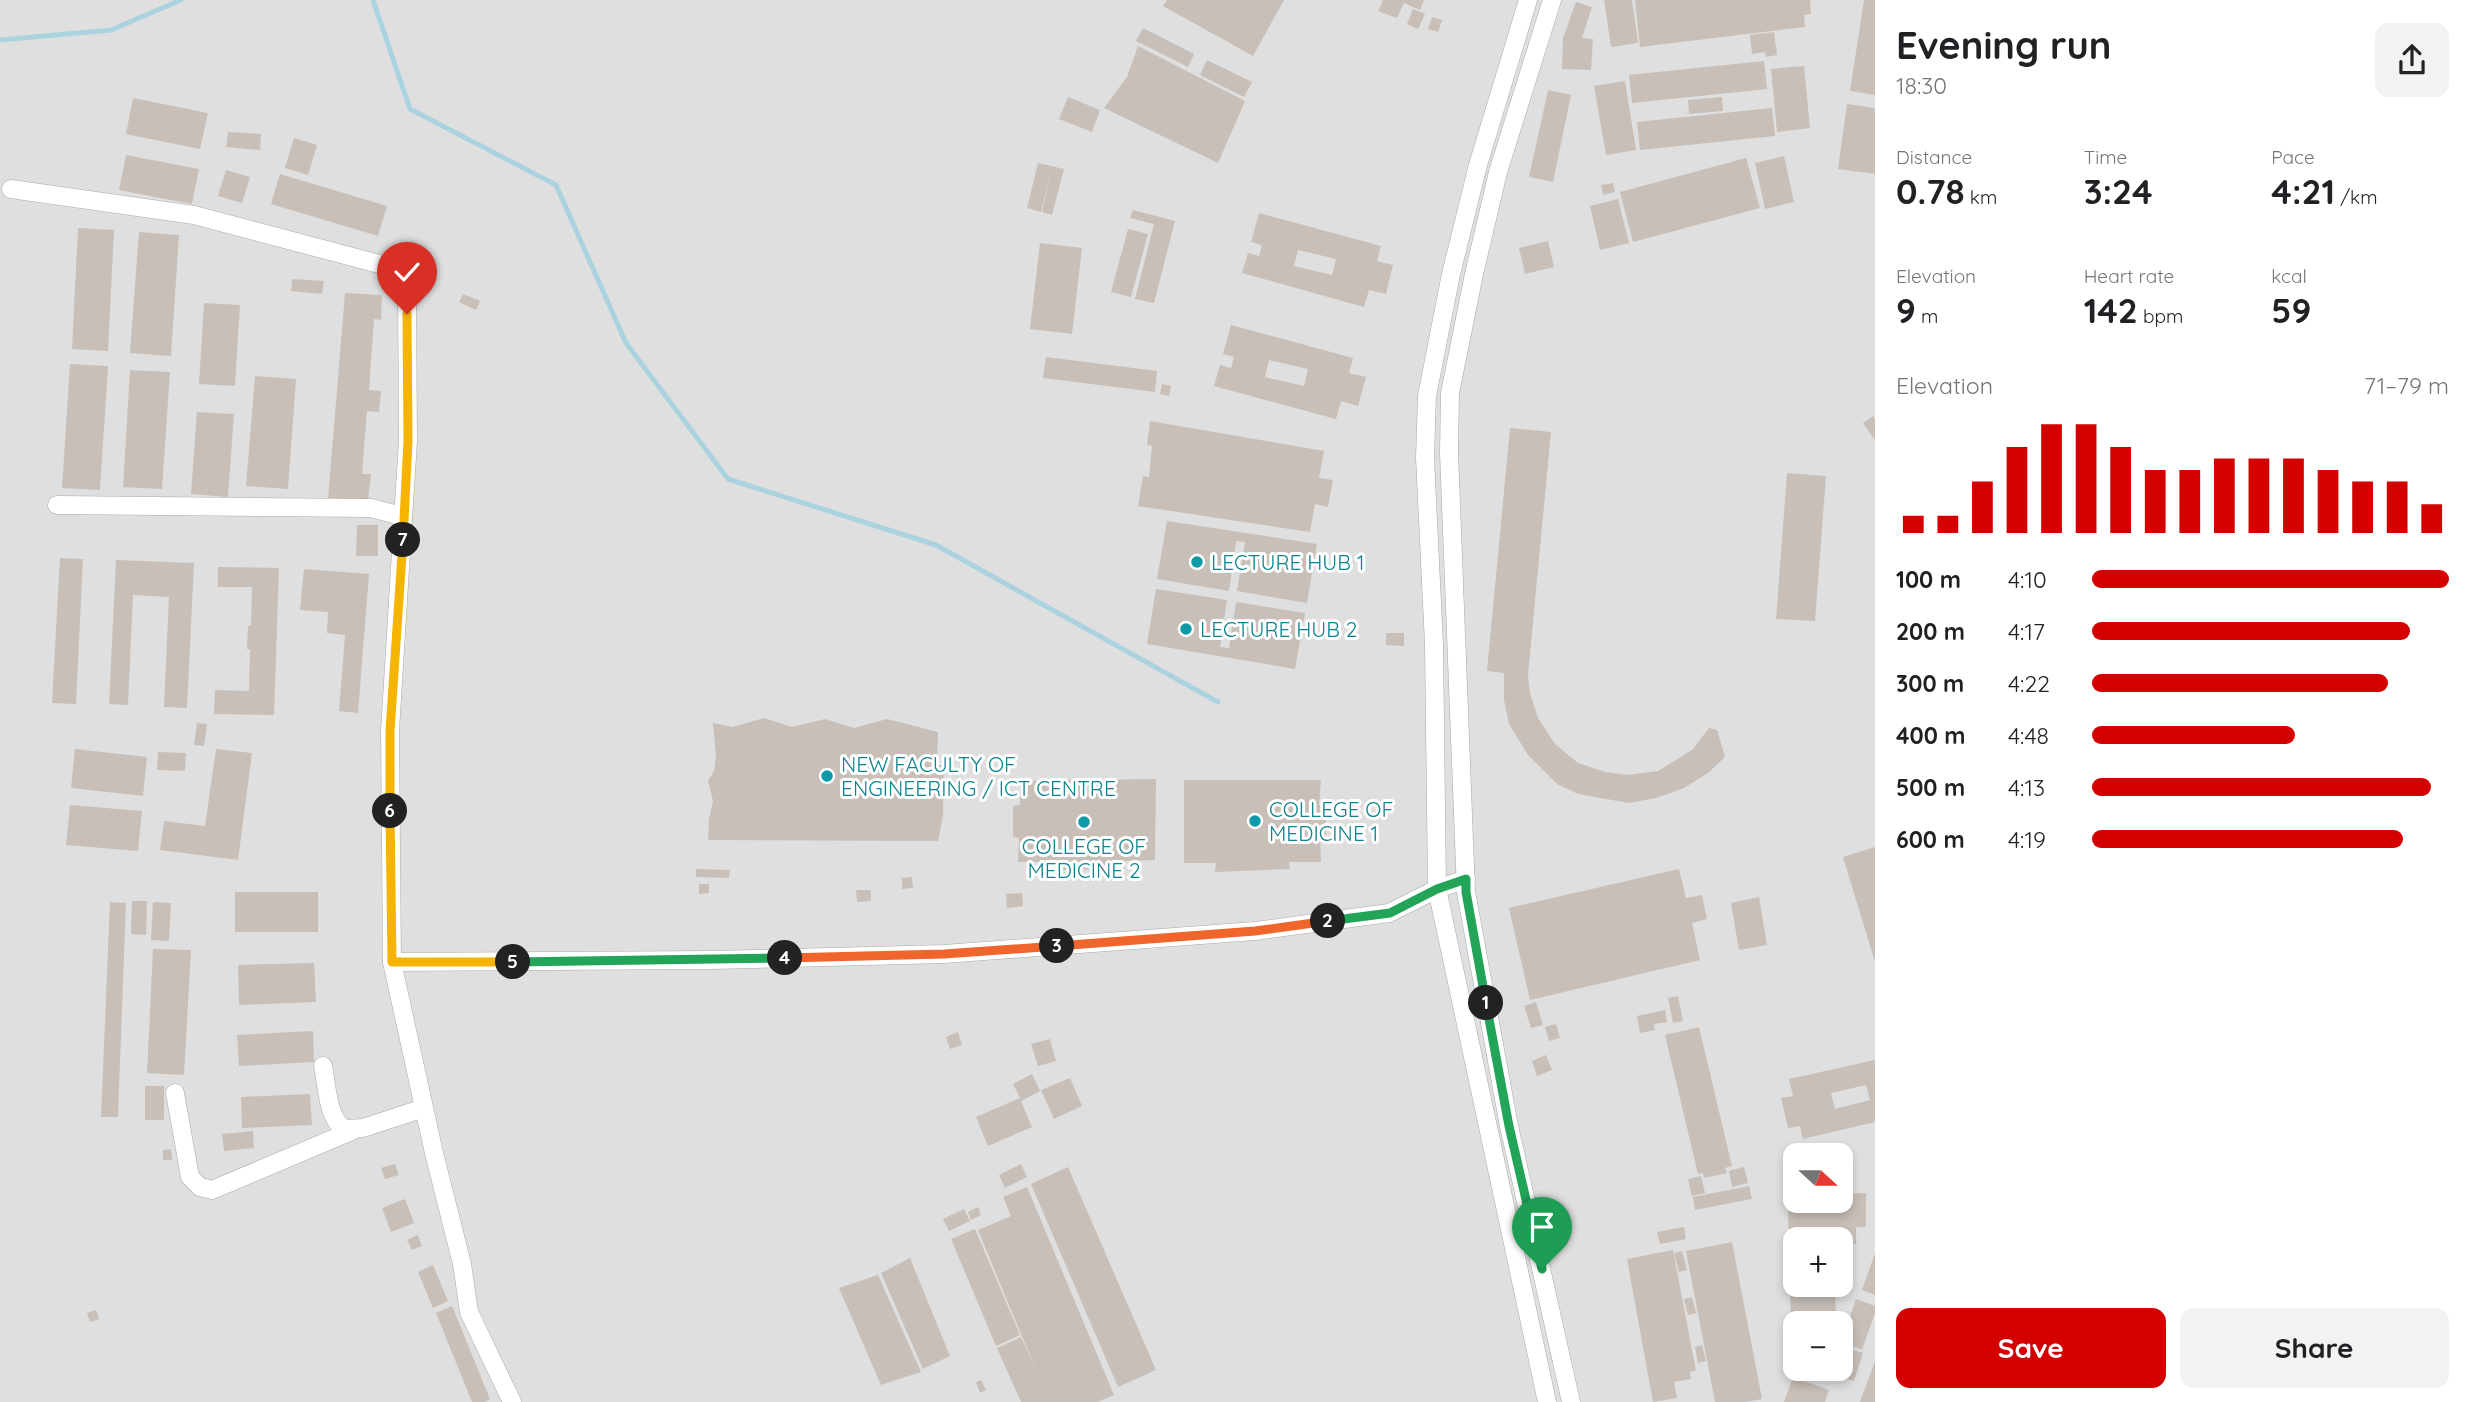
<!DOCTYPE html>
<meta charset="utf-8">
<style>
:root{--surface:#fff;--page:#f2f2f2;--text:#202124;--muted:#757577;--accent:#d40000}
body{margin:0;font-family:Quicksand,sans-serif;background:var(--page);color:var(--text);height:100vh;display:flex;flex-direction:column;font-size:26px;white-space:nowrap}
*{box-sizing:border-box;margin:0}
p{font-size:23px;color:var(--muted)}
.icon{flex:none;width:38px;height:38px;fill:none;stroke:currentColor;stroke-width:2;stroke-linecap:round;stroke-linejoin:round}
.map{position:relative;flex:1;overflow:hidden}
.side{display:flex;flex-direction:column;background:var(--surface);width:595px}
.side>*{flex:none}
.needle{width:46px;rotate:111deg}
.fabs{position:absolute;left:1783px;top:1143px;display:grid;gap:14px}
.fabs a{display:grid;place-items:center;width:70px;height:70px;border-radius:14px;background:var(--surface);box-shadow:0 4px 10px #0003;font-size:35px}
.pin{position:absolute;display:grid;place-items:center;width:60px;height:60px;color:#fff;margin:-72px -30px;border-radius:50% 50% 50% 0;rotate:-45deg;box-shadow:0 0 7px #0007}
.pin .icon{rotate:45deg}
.km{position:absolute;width:35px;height:35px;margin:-18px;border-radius:50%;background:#222;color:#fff;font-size:19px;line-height:35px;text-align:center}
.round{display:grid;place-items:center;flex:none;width:74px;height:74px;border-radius:14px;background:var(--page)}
.summary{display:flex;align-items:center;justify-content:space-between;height:119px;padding:0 21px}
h1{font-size:38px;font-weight:700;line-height:52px}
.figures{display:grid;grid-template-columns:repeat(3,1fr);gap:10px;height:119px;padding:7px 21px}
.figures div{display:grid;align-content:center}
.figures b{font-size:35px;font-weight:700}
.figures small{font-size:19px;font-weight:400}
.figures p{font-size:19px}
.chart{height:196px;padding:14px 21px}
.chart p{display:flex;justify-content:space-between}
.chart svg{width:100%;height:126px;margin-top:7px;stroke:var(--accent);stroke-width:6}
.action{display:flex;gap:14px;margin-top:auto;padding:14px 21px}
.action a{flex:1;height:80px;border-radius:14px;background:var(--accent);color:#fff;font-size:28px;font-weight:700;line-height:80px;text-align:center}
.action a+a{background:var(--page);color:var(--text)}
ul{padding:0 21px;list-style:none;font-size:23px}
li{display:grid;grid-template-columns:112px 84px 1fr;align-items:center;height:52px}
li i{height:18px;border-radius:9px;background:var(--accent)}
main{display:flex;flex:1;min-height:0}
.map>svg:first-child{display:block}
.residential{fill:#e0dfdf;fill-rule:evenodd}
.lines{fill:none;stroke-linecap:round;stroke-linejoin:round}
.stream{stroke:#aad3df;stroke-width:5}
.building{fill:#c7bfb8;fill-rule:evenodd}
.minor-casing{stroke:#a9a9a9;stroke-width:19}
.minor{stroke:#fff;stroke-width:18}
.split-1-casing{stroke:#fff;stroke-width:14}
.split-2-casing{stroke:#fff;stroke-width:14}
.split-3-casing{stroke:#fff;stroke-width:14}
.split-4-casing{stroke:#fff;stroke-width:14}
.split-5-casing{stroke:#fff;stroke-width:14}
.split-6-casing{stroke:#fff;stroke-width:14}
.split-7-casing{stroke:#fff;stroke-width:14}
.split-8-casing{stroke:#fff;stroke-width:14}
.split-1{stroke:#22a559;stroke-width:9}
.split-2{stroke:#22a559;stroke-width:9}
.split-3{stroke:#f0652b;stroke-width:9}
.split-4{stroke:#f0652b;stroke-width:9}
.split-5{stroke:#22a559;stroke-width:9}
.split-6{stroke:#f5b400;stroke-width:9}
.split-7{stroke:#f5b400;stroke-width:9}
.split-8{stroke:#f5b400;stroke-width:9}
.culture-dot{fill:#0f9aa8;stroke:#fff;stroke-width:2.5}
.labels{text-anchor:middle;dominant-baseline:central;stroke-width:6;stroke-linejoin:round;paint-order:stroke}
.culture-label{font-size:21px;fill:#0d838f;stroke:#fff;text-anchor:start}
</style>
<main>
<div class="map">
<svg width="1875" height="1402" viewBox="0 0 1875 1402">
<rect width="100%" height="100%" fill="#f2efe9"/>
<path class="residential" d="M0,0H1875V1402H0ZM1796,1155H1841V1200H1796ZM1796,1239H1841V1284H1796ZM1796,1323H1841V1368H1796Z"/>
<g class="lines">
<g class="stream">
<path d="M373,0L410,109L556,185L626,343L728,479L936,545L1218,702"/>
<path d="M0,40L111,30L181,0"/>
</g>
</g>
<g class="building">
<path d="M1167,0H1284L1253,56L1163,6Z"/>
<path d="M1383,0H1424L1420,10L1404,3L1397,18L1378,11Z"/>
<path d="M1604,0H1632L1638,43L1611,47Z"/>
<path d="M1635,0H1810L1811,14L1804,15L1805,27L1640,47Z"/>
<path d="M1864,0H1875V95L1850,91Z"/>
<path d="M1576,2L1592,7L1582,38L1593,39L1591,70L1562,69L1563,38Z"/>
<path d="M1413,9L1425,14L1418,29L1407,24Z"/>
<path d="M1432,17L1442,20L1438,32L1428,29Z"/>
<path d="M1143,28L1194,54L1188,67L1136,41Z"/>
<path d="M1774,32L1777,55L1766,57L1765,52L1752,54L1750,35Z"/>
<path d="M1138,46L1245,101L1218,163L1104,108L1127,77Z"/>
<path d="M1207,60L1252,82L1244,97L1200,75Z"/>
<path d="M1764,61L1767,89L1632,103L1629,75Z"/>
<path d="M1804,66L1810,128L1777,132L1771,69Z"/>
<path d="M1625,81L1636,150L1606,155L1594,86Z"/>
<path d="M1548,90L1571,95L1553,182L1529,177Z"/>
<path d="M1068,97L1100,110L1092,132L1059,119Z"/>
<path d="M1722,97L1723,111L1689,114L1688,100Z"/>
<path d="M133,98L208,113L200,149L126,134Z"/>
<path d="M1847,104L1875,108V174L1838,169Z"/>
<path d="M1772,108L1775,136L1640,150L1637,122Z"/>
<path d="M228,132L261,134L260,150L226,147Z"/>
<path d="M294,138L317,145L308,175L285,168Z"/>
<path d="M126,155L199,169L192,204L119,190Z"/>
<path d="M1784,156L1794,202L1765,209L1755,163Z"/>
<path d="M1746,158L1760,208L1633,242L1620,192Z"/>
<path d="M1038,163L1064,169L1052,215L1042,212L1051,171L1041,212L1027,208Z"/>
<path d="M226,170L250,177L242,203L218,196Z"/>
<path d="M280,174L387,206L378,236L271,204Z"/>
<path d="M1613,183L1615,192L1603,195L1601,185Z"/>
<path d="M1618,199L1629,243L1600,250L1590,206Z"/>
<path d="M1133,210L1175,221L1154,303L1135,299L1154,224L1130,218Z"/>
<path d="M1259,213L1381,246L1377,261L1393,265L1386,294L1369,290L1364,307L1242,273L1248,253L1259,256L1262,245L1251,242ZM1298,250L1336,259L1332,275L1294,266Z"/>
<path d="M78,228L114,230L108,351L72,349Z"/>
<path d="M1128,229L1148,234L1131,297L1111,292Z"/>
<path d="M139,232L179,235L171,356L130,353Z"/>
<path d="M1548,241L1554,267L1525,274L1519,248Z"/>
<path d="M1040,243L1082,248L1072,334L1030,329Z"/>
<path d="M292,279L324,281L322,294L291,291Z"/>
<path d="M345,293L382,295L381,320L374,319L369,390L381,391L379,412L367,411L362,474H371L368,501L328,498Z"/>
<path d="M463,294L480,301L476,310L459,302Z"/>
<path d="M204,303L240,305L235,386L199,384Z"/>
<path d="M1231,325L1353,358L1349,373L1366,377L1358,406L1341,401L1336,419L1214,386L1220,365L1231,368L1234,357L1223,354ZM1269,360L1308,369L1304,386L1265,377Z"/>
<path d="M1046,357L1157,371L1155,392L1043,378Z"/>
<path d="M70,364L108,366L100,490L62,488Z"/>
<path d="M130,370L170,372L162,489L123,487Z"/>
<path d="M255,376L296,379L288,489L246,486Z"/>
<path d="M1162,384L1171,386L1169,396L1160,394Z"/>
<path d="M197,412L234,414L228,497L191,494Z"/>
<path d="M1873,416L1875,419V440L1863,423Z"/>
<path d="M1150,421L1324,451L1319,478L1333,480L1328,507L1315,504L1310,532L1138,506L1143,476L1149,477L1152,446L1147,445Z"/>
<path d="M1510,428L1551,432L1528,675L1530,693L1538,718L1555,744L1578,763L1605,772L1627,775L1658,771L1692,750L1709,728L1717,730L1725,757L1708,773L1684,788L1656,798L1629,803L1578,794L1557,784L1528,755L1509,724L1504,700V673L1487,671Z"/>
<path d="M1787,473L1826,476L1815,621L1776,619Z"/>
<path d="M1167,521L1317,544L1307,603L1237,591L1245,542L1236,541L1229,591L1157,579Z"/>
<path d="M357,525H378V556H356Z"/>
<path d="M60,558L83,559L76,704L52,703Z"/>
<path d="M116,560L194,563L187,708L164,707L169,597L133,595L128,705L109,704Z"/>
<path d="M218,567L279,568L274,715L214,714L215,690L249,691L250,649H247L248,626H251L252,587H218Z"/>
<path d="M304,569L369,574L358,713L339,711L345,635L327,633L328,612L300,610Z"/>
<path d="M1156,589L1227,600L1220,647L1229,648L1236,602L1305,613L1295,669L1147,644Z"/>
<path d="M1386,633H1404V646L1386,645Z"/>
<path d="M764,718L792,727L825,719L854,728L887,719L938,732L937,765H944L943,816L938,841L708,840L709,819L713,801L708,781L714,771L716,756L713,723L733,727Z"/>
<path d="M197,723L207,724L204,746L194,745Z"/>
<path d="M75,749L147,757L143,796L71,788Z"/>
<path d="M216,749L252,753L238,860L160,850L164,821L205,826Z"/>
<path d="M158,752L186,753L185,771L157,770Z"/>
<path d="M1156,779L1155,860L1123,861L1124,869L1050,870L1049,862H1018L1019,838L1013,837V806L1020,805V781Z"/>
<path d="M1184,780H1321L1319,805L1326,806V835L1320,836L1321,862H1289L1290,869L1215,872L1216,863H1184Z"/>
<path d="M70,805L142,811L138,851L66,845Z"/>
<path d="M1875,847V958L1874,959L1843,857Z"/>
<path d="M696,869L730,870L729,878L696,877Z"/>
<path d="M1679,869L1686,898L1702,895L1707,919L1692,923L1700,960L1530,1000L1509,908Z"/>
<path d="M912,877L913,888L902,889V878Z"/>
<path d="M699,884H709V893L699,894Z"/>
<path d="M856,890H871V901L857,902Z"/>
<rect x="235" y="892" width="83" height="40"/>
<path d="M1022,893L1023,906L1007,908L1006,894Z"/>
<path d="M1759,897L1767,945L1739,950L1731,903Z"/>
<path d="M132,901H147L146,935L131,934Z"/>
<path d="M110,902L126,903L118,1117H101Z"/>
<path d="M153,902L171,903L169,941L151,940Z"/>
<path d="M153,949L191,950L184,1075L147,1073Z"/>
<path d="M314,963L316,1002L239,1005L238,965Z"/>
<path d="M1678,996L1683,1021L1673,1023L1668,998Z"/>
<path d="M1536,1002L1543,1025L1531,1028L1524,1006Z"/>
<path d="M1665,1010L1667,1022L1654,1024L1655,1030L1640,1033L1637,1016Z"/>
<path d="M1556,1024L1560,1038L1549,1041L1545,1027Z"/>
<path d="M1699,1027L1732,1166L1725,1168L1727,1173L1704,1178L1703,1173L1698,1174L1665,1035Z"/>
<path d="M313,1031L314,1062L239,1066L237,1035Z"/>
<path d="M958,1032L962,1045L950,1049L946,1037Z"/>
<path d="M1050,1039L1056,1061L1038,1066L1031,1044Z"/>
<path d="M1546,1055L1552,1070L1537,1076L1532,1061Z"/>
<path d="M1875,1060V1122L1803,1139L1800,1126L1788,1128L1781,1098L1793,1096L1789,1079ZM1866,1085L1870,1100L1835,1109L1831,1093Z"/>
<path d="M1032,1074L1040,1091L1021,1101L1032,1127L988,1146L976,1117L1020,1098L1013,1084Z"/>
<path d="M1070,1078L1082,1106L1054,1119L1041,1090Z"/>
<rect x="145" y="1086" width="19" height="34"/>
<path d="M310,1094L312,1125L242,1128L241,1097Z"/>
<path d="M253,1131L254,1148L224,1151L222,1134Z"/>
<path d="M171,1149L172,1160H163V1150Z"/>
<path d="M1787,1162H1796V1200H1841V1194L1866,1193V1227H1856V1244H1841V1239H1796V1284H1835L1836,1323H1796V1327H1791Z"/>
<path d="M395,1164L399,1175L385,1179L381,1168Z"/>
<path d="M1021,1164L1027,1177L1005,1188L999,1175Z"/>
<path d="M1068,1167L1156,1370L1118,1387L1031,1184Z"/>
<path d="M1744,1167L1748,1183L1732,1187L1729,1171Z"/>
<path d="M1701,1176L1705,1193L1692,1196L1688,1179Z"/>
<path d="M1749,1186L1752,1199L1695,1210L1693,1197Z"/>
<path d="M1027,1187L1114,1395L1097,1402H1021L997,1348L1021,1337L1038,1375L978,1230L1011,1216L1003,1197Z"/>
<path d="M405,1199L414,1223L391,1232L382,1208Z"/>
<path d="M978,1207L981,1215L971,1220L968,1212Z"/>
<path d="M964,1209L970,1221L949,1231L943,1219Z"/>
<path d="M1684,1227L1686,1239L1660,1244L1657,1232Z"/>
<path d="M975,1229L1020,1335L996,1346L951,1239Z"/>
<path d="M418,1235L422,1246L412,1250L407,1240Z"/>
<path d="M1732,1242L1762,1399L1745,1402H1715L1686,1251Z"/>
<path d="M1673,1250L1696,1371L1690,1372L1691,1379L1674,1382L1677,1398L1653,1402L1627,1259Z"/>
<path d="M1682,1251L1687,1270L1679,1272L1674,1253Z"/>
<path d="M1875,1253V1295L1862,1290Z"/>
<path d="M910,1258L950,1356L923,1369L881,1273Z"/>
<path d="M433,1265L448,1301L433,1308L418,1272Z"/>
<path d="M878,1275L921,1372L881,1385L839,1288Z"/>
<path d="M1692,1297L1696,1313L1688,1315L1684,1299Z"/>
<path d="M1856,1299L1875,1306V1313L1862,1350L1841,1342Z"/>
<path d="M452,1306L490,1399L484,1402H472L436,1313Z"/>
<path d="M96,1310L99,1319L90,1322L87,1313Z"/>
<path d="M1702,1345L1706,1361L1698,1363L1695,1347Z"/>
<path d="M1841,1346L1863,1353L1854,1381L1830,1374L1832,1368H1841Z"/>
<path d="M1875,1361V1402H1860Z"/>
<path d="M1793,1377L1829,1390L1825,1402H1784Z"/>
<path d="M981,1380L986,1390L980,1393L976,1382Z"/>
</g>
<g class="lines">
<g class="minor-casing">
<g id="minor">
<path d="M1528,0L1478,165L1451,274L1427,396L1425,458L1434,644L1437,889L1547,1402"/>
<path d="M1552,0L1498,172L1474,274L1450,393L1449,453L1466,892L1509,1126L1571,1402"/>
<path d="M11,189L194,215L398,269L406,279L407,286L408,441L403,519"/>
<path d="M57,505L371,508L394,514L403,519L390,731L392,962L434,1153L462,1264L469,1312L512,1402"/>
<path d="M392,962L711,960L944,954L1255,931L1389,913L1437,889L1466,879"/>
<path d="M323,1066C327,1085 327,1117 344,1129L363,1128L424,1108"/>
<path d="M175,1093L190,1177L200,1187L212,1190L354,1130"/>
</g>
</g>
<use href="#minor" class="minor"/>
</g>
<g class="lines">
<g class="split-1-casing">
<path id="split-1" d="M1486,1003L1509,1126L1542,1269"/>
</g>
<g class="split-2-casing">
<path id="split-2" d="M1328,921L1390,913L1437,889L1466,879V892L1486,1003"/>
</g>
<g class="split-3-casing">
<path id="split-3" d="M1057,946L1255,931L1328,921"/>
</g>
<g class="split-4-casing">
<path id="split-4" d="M785,958L944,954L1057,946"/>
</g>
<g class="split-5-casing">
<path id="split-5" d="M513,962L785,958"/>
</g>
<g class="split-6-casing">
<path id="split-6" d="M390,811L392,962H513"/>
</g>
<g class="split-7-casing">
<path id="split-7" d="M390,811V731L403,540"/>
</g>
<g class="split-8-casing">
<path id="split-8" d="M403,540L408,441L407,314"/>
</g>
<use href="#split-1" class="split-1"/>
<use href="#split-2" class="split-2"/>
<use href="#split-3" class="split-3"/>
<use href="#split-4" class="split-4"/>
<use href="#split-5" class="split-5"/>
<use href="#split-6" class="split-6"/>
<use href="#split-7" class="split-7"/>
<use href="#split-8" class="split-8"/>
</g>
<g class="culture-dot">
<circle cx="1197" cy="562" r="7"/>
<circle cx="1186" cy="629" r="7"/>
<circle cx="827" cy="776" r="7"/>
<circle cx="1255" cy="821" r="7"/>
<circle cx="1084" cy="822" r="7"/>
</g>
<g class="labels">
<g class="culture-label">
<text x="1211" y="562">LECTURE HUB 1</text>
<text x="1200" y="629">LECTURE HUB 2</text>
<text x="841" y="764">NEW FACULTY OF<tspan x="841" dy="24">ENGINEERING / ICT CENTRE</tspan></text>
<text x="1269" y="809">COLLEGE OF<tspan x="1269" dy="24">MEDICINE 1</tspan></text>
<text x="1084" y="846" text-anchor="middle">COLLEGE OF<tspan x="1084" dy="24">MEDICINE 2</tspan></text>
</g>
</g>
</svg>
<div class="fabs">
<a><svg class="needle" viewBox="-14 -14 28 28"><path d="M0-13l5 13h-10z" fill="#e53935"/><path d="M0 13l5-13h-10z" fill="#757577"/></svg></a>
<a>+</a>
<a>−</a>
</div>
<div class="pin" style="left:1542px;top:1269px;background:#1e9e55"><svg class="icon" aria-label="arrive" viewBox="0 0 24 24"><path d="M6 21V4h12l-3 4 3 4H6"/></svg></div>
<div class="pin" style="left:407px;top:314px;background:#d93025"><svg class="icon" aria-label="check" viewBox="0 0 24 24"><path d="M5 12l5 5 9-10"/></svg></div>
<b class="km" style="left:1486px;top:1003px">1</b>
<b class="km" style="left:1328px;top:921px">2</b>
<b class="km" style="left:1057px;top:946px">3</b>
<b class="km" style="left:785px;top:958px">4</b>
<b class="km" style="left:513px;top:962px">5</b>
<b class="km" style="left:390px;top:811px">6</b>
<b class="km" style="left:403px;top:540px">7</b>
</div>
<section class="side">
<div class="summary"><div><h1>Evening run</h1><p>18:30</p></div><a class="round"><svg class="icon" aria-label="share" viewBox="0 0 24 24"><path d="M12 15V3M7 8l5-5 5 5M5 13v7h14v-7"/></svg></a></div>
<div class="figures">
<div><p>Distance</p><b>0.78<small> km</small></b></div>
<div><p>Time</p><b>3:24</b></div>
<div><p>Pace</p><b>4:21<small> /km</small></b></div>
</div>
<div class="figures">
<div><p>Elevation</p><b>9<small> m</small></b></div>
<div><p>Heart rate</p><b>142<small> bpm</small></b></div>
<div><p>kcal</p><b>59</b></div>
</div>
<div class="chart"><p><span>Elevation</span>71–79 m</p>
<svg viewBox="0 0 160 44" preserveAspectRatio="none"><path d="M5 44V38M15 44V38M25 44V26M35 44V14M45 44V6M55 44V6M65 44V14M75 44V22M85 44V22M95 44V18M105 44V18M115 44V18M125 44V22M135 44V26M145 44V26M155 44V34"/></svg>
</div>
<ul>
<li><b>100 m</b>4:10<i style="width:100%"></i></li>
<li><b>200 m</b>4:17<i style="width:89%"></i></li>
<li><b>300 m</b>4:22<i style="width:83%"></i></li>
<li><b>400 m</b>4:48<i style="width:57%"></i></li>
<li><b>500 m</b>4:13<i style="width:95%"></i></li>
<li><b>600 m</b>4:19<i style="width:87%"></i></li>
</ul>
<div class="action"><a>Save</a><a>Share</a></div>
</section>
</main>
